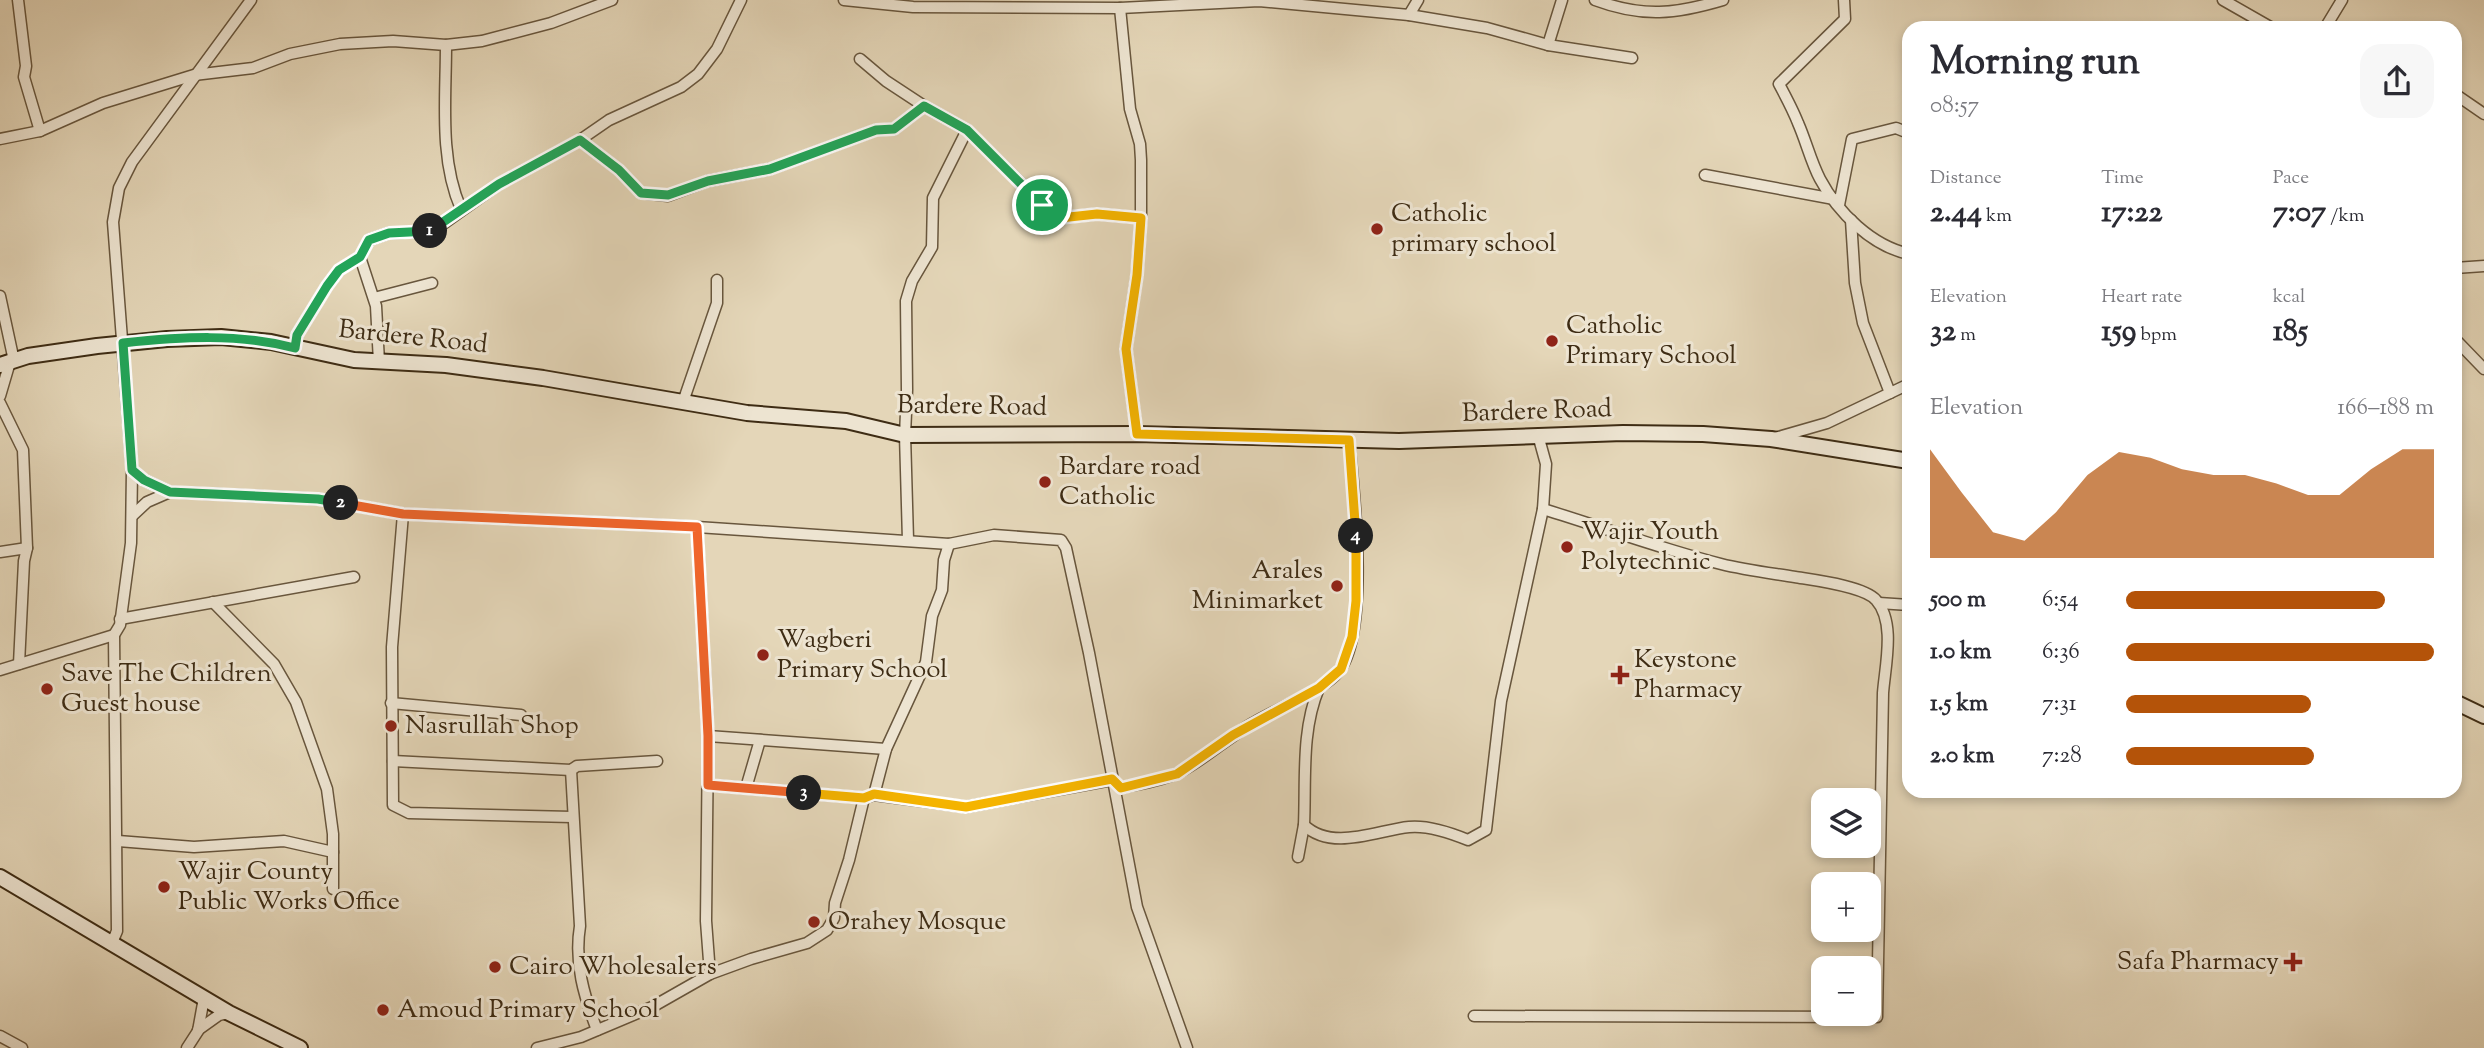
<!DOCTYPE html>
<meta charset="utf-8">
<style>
:root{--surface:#fff;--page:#f7f7f7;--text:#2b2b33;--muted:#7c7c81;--accent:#b45309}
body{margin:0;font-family:"Sorts Mill Goudy",serif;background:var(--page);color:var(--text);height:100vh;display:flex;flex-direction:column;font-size:26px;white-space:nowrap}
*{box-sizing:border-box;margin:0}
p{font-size:23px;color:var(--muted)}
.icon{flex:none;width:38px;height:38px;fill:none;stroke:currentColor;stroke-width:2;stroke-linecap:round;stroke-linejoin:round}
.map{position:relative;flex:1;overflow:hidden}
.drawer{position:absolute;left:1902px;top:21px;width:560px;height:777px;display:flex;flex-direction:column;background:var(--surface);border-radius:21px;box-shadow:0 4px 10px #0003}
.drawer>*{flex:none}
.tools{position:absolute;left:1811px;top:788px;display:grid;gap:14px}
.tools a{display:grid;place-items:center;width:70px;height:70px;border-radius:14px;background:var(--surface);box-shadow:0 4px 10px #0003;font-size:35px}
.pin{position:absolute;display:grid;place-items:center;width:60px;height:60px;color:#fff;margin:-30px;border:4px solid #fff;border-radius:50%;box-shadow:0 2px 7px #0007}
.km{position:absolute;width:35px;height:35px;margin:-18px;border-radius:50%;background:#222;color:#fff;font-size:19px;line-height:35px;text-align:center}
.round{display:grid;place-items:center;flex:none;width:74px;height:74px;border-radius:21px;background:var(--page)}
.overview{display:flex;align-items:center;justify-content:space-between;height:119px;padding:0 28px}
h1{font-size:38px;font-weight:800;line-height:52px}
.stats{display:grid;grid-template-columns:repeat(3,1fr);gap:10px;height:119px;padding:7px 28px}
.stats div{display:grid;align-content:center}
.stats b{font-size:30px;font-weight:800}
.stats small{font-size:19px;font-weight:400}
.stats p{font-size:19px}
.chart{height:196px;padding:14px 28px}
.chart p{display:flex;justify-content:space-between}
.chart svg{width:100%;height:126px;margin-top:7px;fill:var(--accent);opacity:.7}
ul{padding:0 28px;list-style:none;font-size:23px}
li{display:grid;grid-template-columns:112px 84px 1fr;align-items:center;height:52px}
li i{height:18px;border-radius:9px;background:var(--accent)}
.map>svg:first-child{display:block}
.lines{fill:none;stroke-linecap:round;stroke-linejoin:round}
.street-casing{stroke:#68563d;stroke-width:13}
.secondary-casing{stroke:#3e2c14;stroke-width:18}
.street{stroke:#ede4d1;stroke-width:10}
.secondary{stroke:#ede4d1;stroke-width:14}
.split-1-casing{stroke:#fff;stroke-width:14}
.split-2-casing{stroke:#fff;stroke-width:14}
.split-3-casing{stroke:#fff;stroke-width:14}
.split-4-casing{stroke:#fff;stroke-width:14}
.split-5-casing{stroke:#fff;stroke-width:14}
.split-1{stroke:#22a559;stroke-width:9}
.split-2{stroke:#22a559;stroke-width:9}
.split-3{stroke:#f0652b;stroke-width:9}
.split-4{stroke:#f5b400;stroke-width:9}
.split-5{stroke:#f5b400;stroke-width:9}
.poi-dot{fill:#8f2418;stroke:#ede4d1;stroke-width:2.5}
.labels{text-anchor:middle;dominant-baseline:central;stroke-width:6;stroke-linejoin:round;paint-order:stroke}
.poi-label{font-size:26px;fill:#3e2c14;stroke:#ede4d1;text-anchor:start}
.street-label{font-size:26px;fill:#3e2c14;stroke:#ede4d1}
</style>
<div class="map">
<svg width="2484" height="1048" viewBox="0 0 2484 1048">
<rect width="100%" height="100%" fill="#e4d6b8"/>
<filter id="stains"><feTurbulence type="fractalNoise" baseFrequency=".00286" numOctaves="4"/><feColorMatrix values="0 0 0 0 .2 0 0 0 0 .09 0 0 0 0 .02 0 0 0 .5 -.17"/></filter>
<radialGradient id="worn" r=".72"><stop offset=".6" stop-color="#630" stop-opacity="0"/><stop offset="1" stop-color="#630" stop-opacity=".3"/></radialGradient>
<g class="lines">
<g class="street-casing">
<g id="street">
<path d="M18,0L26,66L24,77L40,131"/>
<path d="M844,0L913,7L1120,8L1259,1L1409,15L1487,28L1548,45L1632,58"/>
<path d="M1595,0C1643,18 1676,14 1723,0"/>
<path d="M1844,0L1845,19L1779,84C1786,97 1793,110 1798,123C1806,141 1811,162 1820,179C1838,213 1872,246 1909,254"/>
<path d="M2223,0L2272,28"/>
<path d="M1120,8L1130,109L1140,144L1141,160V218L1137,274L1126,349L1137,434"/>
<path d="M1409,15L1418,0"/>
<path d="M2325,28L2342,0"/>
<path d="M446,45C446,99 439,159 461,209"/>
<path d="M1548,45L1562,0"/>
<path d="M860,59L886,81L924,106L967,130L1053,215L1060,218L1097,214L1141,218"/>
<path d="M2455,94L2484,114"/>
<path d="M0,139L40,131L103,103L194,75L253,68L290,54L340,44L393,41L446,45L482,41L551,23L612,0"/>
<path d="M580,140L619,170L641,193L668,196L708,181L770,169L876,130L894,129L924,106"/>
<path d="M1705,175L1834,199"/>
<path d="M1839,205L1852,139L1896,128L1906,132L1909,128"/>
<path d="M1851,220L1855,283L1863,323L1890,393"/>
<path d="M360,257L376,306L379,362"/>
<path d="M2455,268L2484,266"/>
<path d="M0,296L14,361"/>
<path d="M374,298L432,283"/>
<path d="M2455,339L2484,369"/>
<path d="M295,348L297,335L327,286L339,270L360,257L369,240L389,233L421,232L439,227L499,184L580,140L609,120L681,87L698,74L717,49L741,0"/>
<path d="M0,396L10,362"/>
<path d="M683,402L717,303V280"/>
<path d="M0,403L23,450L27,548L24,561L19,664"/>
<path d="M1775,438L1827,423L1909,384"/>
<path d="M132,470L144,480L170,492L318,499L403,514L697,527L949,544L994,535L1061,540L1066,548L1089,653L1137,907L1187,1048"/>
<path d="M403,514L392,647L393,805L409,813L572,817"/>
<path d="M132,516L147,502L170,492"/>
<path d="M697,527L708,736L706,921L710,974"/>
<path d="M908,540L905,435L907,390L906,301L912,281L932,247L933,198L967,130"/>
<path d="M0,552L27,548"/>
<path d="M213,602L274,664L296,702L327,789L333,834V889"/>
<path d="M1879,603L1909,605"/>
<path d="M120,619L354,577"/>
<path d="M0,670L114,635"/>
<path d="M1319,688C1301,730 1306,780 1304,825C1332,852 1378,830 1409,827C1429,825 1451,833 1468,840L1486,830L1501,701L1543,509L1546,464L1538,435"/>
<path d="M391,703L521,715"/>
<path d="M708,736L886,749"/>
<path d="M393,761L571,770L577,766L657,761"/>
<path d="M571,770L580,926C574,963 584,996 597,1030"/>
<path d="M1113,780L1121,788C1139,784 1162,781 1178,773C1204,760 1227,738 1253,723C1276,709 1325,690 1339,671C1370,632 1354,490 1349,440"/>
<path d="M708,785L864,798L874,795L966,807L1112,780"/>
<path d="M746,788L760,740"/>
<path d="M874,795L886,749L926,662L932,616L942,590L944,560L949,544"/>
<path d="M118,841L194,847L284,841L333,852"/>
<path d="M1298,857L1304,825"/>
<path d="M111,945L117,931L114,635L120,625L131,543L132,470L113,222L119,188L132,162L251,0"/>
<path d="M1474,1016L1877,1017L1883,693C1885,666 1896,622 1876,600C1864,586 1813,580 1795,577C1770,573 1745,570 1721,564C1661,549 1602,527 1543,509"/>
<path d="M198,1030L219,1015L229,1013"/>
<path d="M0,1036L22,1048"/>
<path d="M187,1048L198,1031L204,998"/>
<path d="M537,1048L581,1037L652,1007L710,974L751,959L807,943L827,930L834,918L835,903L849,860L864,798"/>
</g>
</g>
<g class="secondary-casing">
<g id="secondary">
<path d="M0,365L28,356L97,346L167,339L221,337L271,342L354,360L446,365L543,378L747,413L846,421L905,435L1137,434L1399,441L1623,433L1703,434L1771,439L1909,461"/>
<path d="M2455,702L2484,716"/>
<path d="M0,877L229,1013L300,1048"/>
</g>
</g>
<use href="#street" class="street"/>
<use href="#secondary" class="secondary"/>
</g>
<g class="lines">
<g class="split-1-casing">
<path id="split-1" d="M430,231L499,184L580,140L619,170L641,193L668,195L708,181L770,169L876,130L894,129L924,106L967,130L1042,205"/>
</g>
<g class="split-2-casing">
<path id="split-2" d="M341,503L318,499L170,492L144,480L132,470L123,343C181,337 238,333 295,348L297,335L327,286L339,270L360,257L369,240L389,233L430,231"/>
</g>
<g class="split-3-casing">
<path id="split-3" d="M341,503L403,514L697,527L708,736V785L804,793"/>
</g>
<g class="split-4-casing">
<path id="split-4" d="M804,793L864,798L874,794L966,807L1112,779L1121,788L1177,774L1233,735L1319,688L1341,669L1352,637L1356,601V536"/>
</g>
<g class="split-5-casing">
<path id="split-5" d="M1042,205L1060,218L1097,214L1141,218L1137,275L1126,349L1137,434L1349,440L1356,536"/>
</g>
<use href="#split-1" class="split-1"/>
<use href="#split-2" class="split-2"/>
<use href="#split-3" class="split-3"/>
<use href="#split-4" class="split-4"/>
<use href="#split-5" class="split-5"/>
</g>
<g class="poi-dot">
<circle cx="1377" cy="229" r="7"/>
<circle cx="1552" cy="341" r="7"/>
<circle cx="1045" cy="482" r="7"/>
<circle cx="1567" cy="547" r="7"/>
<circle cx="1337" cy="586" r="7"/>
<circle cx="763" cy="655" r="7"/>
<path d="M1616.5 664.5h7v7h7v7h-7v7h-7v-7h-7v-7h7z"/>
<circle cx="47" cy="689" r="7"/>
<circle cx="391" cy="726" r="7"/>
<circle cx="164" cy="887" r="7"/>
<circle cx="814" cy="922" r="7"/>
<path d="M2289.5 951.5h7v7h7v7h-7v7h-7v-7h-7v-7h7z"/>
<circle cx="495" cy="967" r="7"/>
<circle cx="383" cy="1010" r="7"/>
</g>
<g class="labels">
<g class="poi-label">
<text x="1391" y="214">Catholic<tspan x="1391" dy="30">primary school</tspan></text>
<text x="1566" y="326">Catholic<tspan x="1566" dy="30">Primary School</tspan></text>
<text x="1059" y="467">Bardare road<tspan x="1059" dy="30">Catholic</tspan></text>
<text x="1581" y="532">Wajir Youth<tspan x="1581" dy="30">Polytechnic</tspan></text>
<text x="1323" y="571" text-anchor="end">Arales<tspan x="1323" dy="30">Minimarket</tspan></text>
<text x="777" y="640">Wagberi<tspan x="777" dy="30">Primary School</tspan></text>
<text x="1634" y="660">Keystone<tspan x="1634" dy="30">Pharmacy</tspan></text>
<text x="61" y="674">Save The Children<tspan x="61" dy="30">Guest house</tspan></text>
<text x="405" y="726">Nasrullah Shop</text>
<text x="178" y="872">Wajir County<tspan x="178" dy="30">Public Works Office</tspan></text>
<text x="828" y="922">Orahey Mosque</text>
<text x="2279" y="962" text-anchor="end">Safa Pharmacy</text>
<text x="509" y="967">Cairo Wholesalers</text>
<text x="397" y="1010">Amoud Primary School</text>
</g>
<g class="street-label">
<text transform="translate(413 338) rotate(6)">Bardere Road</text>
<text transform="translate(972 407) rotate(1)">Bardere Road</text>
<text transform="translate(1537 412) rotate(-2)">Bardere Road</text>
</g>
</g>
<rect width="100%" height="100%" filter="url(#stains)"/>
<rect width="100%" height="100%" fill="url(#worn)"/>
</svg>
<div class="tools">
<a><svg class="icon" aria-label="layers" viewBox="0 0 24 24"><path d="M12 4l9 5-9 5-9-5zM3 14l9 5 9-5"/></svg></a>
<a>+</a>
<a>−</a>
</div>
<div class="pin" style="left:1042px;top:205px;background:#1e9e55"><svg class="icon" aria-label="arrive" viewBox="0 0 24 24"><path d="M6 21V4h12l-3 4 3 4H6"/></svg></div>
<b class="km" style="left:430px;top:231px">1</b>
<b class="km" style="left:341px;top:503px">2</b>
<b class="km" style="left:804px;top:793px">3</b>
<b class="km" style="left:1356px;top:536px">4</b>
<section class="drawer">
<div class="overview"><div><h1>Morning run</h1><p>08:57</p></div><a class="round"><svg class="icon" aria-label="share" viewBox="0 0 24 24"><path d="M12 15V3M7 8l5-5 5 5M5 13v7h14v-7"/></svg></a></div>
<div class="stats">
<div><p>Distance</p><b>2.44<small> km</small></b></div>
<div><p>Time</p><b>17:22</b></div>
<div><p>Pace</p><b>7:07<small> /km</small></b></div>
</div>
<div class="stats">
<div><p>Elevation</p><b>32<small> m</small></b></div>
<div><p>Heart rate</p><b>159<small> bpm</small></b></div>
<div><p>kcal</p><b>185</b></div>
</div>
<div class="chart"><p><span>Elevation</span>166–188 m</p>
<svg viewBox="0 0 160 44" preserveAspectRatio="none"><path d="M0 44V6L10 21L20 35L30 38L40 28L50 15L60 7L70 9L80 13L90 15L100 15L110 18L120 22L130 22L140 13L150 6L160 6V44z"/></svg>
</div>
<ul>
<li><b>500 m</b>6:54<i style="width:84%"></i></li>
<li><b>1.0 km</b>6:36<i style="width:100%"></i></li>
<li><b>1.5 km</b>7:31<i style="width:60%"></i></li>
<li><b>2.0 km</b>7:28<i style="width:61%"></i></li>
</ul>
</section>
</div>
